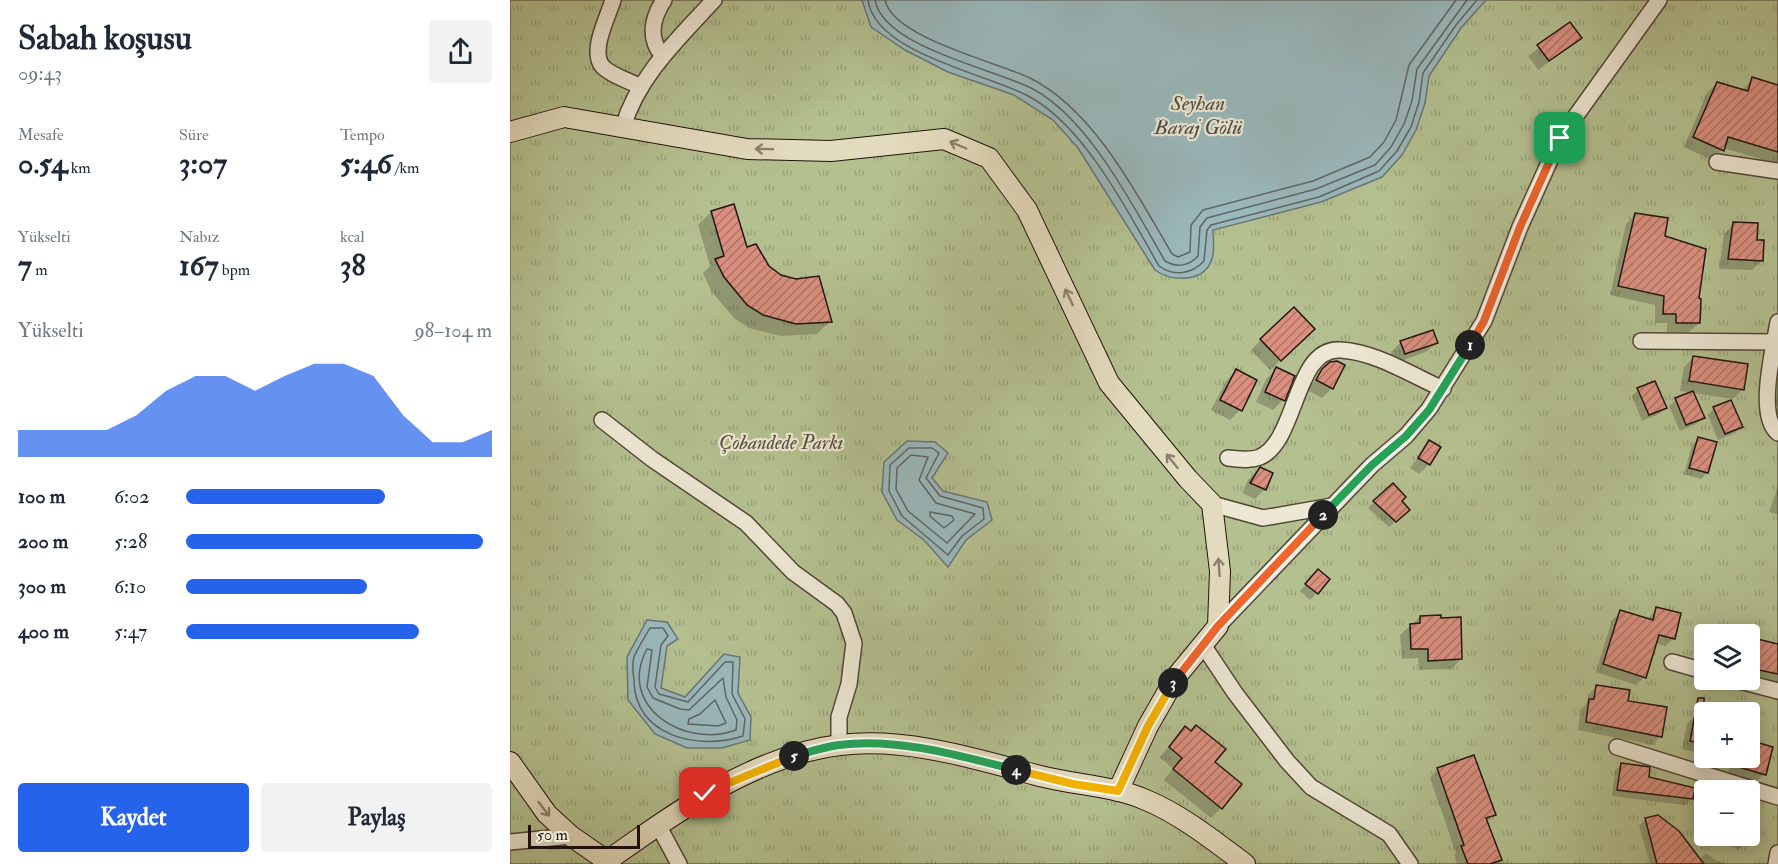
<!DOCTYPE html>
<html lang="tr">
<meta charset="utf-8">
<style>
:root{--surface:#fff;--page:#f2f2f3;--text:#1f2937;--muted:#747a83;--accent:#2563eb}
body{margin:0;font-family:"IM FELL Double Pica",serif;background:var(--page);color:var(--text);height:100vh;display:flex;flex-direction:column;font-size:22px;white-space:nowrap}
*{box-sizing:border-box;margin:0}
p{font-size:20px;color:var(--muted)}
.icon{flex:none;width:33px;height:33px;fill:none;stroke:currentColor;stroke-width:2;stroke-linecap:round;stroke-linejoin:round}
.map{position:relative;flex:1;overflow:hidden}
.details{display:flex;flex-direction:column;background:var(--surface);width:510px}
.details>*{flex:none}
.tools{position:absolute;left:1184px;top:624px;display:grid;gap:12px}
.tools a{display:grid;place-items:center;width:66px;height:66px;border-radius:6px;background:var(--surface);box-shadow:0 3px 15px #0003;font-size:30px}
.scale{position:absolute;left:18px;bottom:15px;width:112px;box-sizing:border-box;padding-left:6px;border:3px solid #22140d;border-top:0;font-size:16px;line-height:21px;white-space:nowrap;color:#22140d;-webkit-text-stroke:4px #ede8d4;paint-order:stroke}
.pin{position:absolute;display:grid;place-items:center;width:51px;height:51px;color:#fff;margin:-26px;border-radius:12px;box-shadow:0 3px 9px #0006}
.km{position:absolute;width:30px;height:30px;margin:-15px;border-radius:50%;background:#222;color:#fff;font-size:16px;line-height:30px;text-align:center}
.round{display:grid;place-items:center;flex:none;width:63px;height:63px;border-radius:6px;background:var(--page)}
.summary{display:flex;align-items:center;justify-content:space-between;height:102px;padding:0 18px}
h1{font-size:33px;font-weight:800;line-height:45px}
.figures{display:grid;grid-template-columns:repeat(3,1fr);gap:9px;height:102px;padding:6px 18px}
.figures div{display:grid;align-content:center}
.figures b{font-size:30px;font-weight:800}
.figures small{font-size:16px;font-weight:400}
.figures p{font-size:16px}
.chart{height:168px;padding:12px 18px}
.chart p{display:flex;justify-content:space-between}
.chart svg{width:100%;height:108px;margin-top:6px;fill:var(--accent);opacity:.7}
.primary-button{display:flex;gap:12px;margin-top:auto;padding:12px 18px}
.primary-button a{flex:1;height:69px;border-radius:6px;background:var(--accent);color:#fff;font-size:24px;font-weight:800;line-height:69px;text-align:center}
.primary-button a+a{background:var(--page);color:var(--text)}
ul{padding:0 18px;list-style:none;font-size:20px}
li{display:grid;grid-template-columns:96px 72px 1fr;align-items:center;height:45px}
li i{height:15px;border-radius:8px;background:var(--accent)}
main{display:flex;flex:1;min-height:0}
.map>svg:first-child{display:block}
.grass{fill:url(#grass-tufts);stroke:#6b6a4e;stroke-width:1.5;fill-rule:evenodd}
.water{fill:#9ab8bc;stroke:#6a7676;stroke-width:1.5}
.shadow{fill:#0003}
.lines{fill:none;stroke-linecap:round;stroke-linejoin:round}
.shore{stroke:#5e6664;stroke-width:1.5}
.building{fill:url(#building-hatch);stroke:#22140d;stroke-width:1.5}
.minor-casing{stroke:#524639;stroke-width:18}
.major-casing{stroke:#22140d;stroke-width:22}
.minor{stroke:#ede8d4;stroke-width:15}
.major{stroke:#e3dbbd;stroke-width:20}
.oneway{stroke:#8c816e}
.split-1-casing{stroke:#fff;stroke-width:12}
.split-2-casing{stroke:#fff;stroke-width:12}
.split-3-casing{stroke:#fff;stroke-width:12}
.split-4-casing{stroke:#fff;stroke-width:12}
.split-5-casing{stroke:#fff;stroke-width:12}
.split-6-casing{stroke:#fff;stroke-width:12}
.split-1{stroke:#f0652b;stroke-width:8}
.split-2{stroke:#22a559;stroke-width:8}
.split-3{stroke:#f0652b;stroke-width:8}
.split-4{stroke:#f5b400;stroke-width:8}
.split-5{stroke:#22a559;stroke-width:8}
.split-6{stroke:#f5b400;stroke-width:8}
.labels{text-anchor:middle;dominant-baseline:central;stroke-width:4.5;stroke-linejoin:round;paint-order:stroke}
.park-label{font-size:20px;font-style:italic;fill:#55503b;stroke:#ede8d4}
.water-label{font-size:21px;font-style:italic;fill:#4c4d4a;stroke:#ede8d4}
</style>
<main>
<section class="details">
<div class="summary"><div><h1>Sabah koşusu</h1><p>09:43</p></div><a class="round"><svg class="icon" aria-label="share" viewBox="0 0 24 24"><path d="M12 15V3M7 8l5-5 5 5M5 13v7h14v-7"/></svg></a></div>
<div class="figures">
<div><p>Mesafe</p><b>0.54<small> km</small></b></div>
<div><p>Süre</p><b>3:07</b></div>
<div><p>Tempo</p><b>5:46<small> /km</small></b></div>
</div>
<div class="figures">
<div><p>Yükselti</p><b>7<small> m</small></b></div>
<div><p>Nabız</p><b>167<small> bpm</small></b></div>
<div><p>kcal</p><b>38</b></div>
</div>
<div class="chart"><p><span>Yükselti</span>98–104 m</p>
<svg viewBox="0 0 160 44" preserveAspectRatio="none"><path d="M0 44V33L10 33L20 33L30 33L40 27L50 17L60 11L70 11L80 17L90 11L100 6L110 6L120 11L130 27L140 38L150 38L160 33V44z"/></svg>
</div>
<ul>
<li><b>100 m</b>6:02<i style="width:65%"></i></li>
<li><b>200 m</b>5:28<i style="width:97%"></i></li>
<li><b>300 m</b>6:10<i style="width:59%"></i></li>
<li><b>400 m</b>5:47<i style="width:76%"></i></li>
</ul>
<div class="primary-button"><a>Kaydet</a><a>Paylaş</a></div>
</section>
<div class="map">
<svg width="1268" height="864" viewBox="0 0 1268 864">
<defs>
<pattern id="grass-tufts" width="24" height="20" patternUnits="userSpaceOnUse" patternTransform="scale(1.5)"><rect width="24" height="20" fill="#b4c090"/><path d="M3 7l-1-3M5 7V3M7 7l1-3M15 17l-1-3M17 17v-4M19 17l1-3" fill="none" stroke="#9aa47b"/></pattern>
<pattern id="building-hatch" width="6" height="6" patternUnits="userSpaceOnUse" patternTransform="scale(1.5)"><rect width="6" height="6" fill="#da8f7f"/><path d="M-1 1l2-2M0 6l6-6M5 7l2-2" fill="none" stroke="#b07466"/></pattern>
</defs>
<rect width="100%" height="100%" fill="#e3dbbd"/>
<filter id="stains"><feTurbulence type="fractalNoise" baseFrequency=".00333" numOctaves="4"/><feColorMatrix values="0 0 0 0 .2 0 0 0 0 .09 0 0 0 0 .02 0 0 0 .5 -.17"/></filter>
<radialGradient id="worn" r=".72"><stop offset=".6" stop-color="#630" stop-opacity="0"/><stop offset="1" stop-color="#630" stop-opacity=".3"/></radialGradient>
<path class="grass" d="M0,0H1268V864H0ZM1194,634H1239V680H1194ZM1194,712H1239V758H1194ZM1194,790H1239V836H1194Z"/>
<g class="water">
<path d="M352,0H976L951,28L919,76L915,103L906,130L892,155L872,177L811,202L703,230C703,239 705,250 702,259C694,283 662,282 645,270L568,148L543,120L504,95L438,72L395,50L361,27Z"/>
<path d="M397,441L425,442L438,453L422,478L433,491L477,502L482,520L456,540L438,567L414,540L387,520L372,492L374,462Z"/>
<path d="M137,620L157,622L168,639L157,646L151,688L175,697L214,654L230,657L228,693L241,717L240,740L212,748H177L145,734L118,700L117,657Z"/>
</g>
<g class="shadow">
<path d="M1060,24L1070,38L1028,70L1018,56Z"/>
<path d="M1243,79L1268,86V164L1213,148L1202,160L1174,147L1197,93L1207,83L1232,90Z"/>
<path d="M223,206L236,249L320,321L307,334L271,336L239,328L224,318L201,291L193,273L200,266L188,225L201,212Z"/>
<path d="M1125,215L1187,300L1189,323L1179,332H1157V323H1145V305L1100,295L1116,224Z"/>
<path d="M1224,224L1245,242L1252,260L1242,270L1209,269L1214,234Z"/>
<path d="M793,339L760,370L741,350L751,340Z"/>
<path d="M891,342L926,343L916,352L885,363L881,352Z"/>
<path d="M1184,357L1233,389L1223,399L1170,391L1174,367Z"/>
<path d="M833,366L822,388L812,398L797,390L813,370Z"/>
<path d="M766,369L773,400L763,410L746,402L756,379Z"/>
<path d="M726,371L730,410L720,420L701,410L716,381Z"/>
<path d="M1268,383V406L1265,405Z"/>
<path d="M1128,390L1155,407L1149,414L1132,421L1122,396Z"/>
<path d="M1166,400L1193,418L1186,424L1170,431L1159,406Z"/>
<path d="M1204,408L1231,426L1225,433L1208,440L1198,415Z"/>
<path d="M1189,438L1197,473L1191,479L1174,474L1182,445Z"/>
<path d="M920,442L919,464L909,474L900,468Z"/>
<path d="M748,470L761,474L755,489L745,499L732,493L738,480Z"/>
<path d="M1268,486V514L1259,512Z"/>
<path d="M890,501L891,516L879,527L858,508L864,502Z"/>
<path d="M802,578L818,580L800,600L790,591Z"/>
<path d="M1147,608L1164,638L1155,646L1145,643L1134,677L1126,685L1086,672L1102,620L1111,612L1137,620Z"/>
<path d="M910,617L949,618L951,659L941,669L909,670L908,658L892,659L890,635Z"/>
<path d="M1239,639L1268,645L1267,682L1239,674Z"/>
<path d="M1087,686L1116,702L1151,736L1142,745L1068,730L1071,709L1077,703L1078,695Z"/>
<path d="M1185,716L1194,718V754L1172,749L1177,724Z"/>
<path d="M675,728L703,762L711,808L701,818L654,780L663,769L650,757Z"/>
<path d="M1239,742L1254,774L1246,782L1218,774L1222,759L1214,758H1239Z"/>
<path d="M1111,764L1137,778L1181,799L1175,805L1102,796L1105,771Z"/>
<path d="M928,770L984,814L976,822L992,864H947L944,855L946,853L920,778Z"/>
<path d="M1239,811L1247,813L1239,839L1229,849L1195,839L1196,836H1239Z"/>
<path d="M1148,817L1173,836L1189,860L1196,853L1207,861L1217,864H1140L1129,826L1136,819Z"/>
</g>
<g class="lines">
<g class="shore">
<path d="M358,0C365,54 479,74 520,97C575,127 618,212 649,266C664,277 682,274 694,261L697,230L701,225L809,197L869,171L887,151L901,127L909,102L913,73L946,25L967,0"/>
<path d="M365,0C373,47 485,69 523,89C579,119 623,206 655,261C667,268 679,266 688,256L690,227L697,218L806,189L865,165L881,147L894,124L902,101L907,69L957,0"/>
<path d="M375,0C383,38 487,62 520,78C584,110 627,194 662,254L668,257L680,252L681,225L693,210L803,181L860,157L874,142L886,120L899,65L946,0"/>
<path d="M399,448H422L429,453L416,478L430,496L473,508L474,519L452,536L438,555L392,516L379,491L380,465Z"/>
<path d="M401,455L418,457L409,480L426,503L465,514L437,543L398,511L386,489L387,468Z"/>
<path d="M420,512L442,516L444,520L434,528L420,516Z"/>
<path d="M140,628H153L158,636L151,645L145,687L149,694L178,702L215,662H223L222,694L235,719L233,736C188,751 124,736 124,680C123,673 122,663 124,657C128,647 135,637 140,628Z"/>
<path d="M137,649L142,650L137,687L143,698L170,709L179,710L213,678L216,697L227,720L226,730C175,749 106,707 137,649Z"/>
<path d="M205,700L216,723L208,726L178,724L179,719L190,714Z"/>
</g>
</g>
<g class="building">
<path d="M1060,22L1072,38L1039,61L1027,45Z"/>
<path d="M1242,77L1268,85V152L1218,137L1214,151L1183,137L1207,82L1238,91Z"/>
<path d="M224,204L237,247L246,244L259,266L271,275L286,279L309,276L322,322L286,324L253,315L237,305L214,277L205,259L214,256L201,211Z"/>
<path d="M1125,213L1158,218L1155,236L1196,249L1189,298L1191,299L1190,323H1166V314H1153L1154,296L1108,286Z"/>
<path d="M1223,222L1248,223L1247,240H1254L1253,261L1218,259Z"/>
<path d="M784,307L805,329L771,361L750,339Z"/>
<path d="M923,330L928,343L895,354L890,341Z"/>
<path d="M1183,356L1238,364L1234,390L1179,381Z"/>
<path d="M827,361L835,365L823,389L806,380L812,369L820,362Z"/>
<path d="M766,367L785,376L775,401L755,392Z"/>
<path d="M726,369L747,380L732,411L710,400Z"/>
<path d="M1145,381L1157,408L1139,415L1127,388Z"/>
<path d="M1183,391L1195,418L1176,425L1165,398Z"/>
<path d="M1221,400L1233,427L1215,434L1203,407Z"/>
<path d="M1188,437L1207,442L1198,473L1179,468Z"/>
<path d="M919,440L931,447L920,465L908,458Z"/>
<path d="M750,467L763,473L756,490L740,483Z"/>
<path d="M883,483L896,497L892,501L900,510L886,522L863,501Z"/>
<path d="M808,569L820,579L808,594L795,584Z"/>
<path d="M1146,607L1171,613L1165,639L1149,635L1136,678L1093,664L1110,610L1143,620Z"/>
<path d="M931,615V618L951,617L952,659L918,661V649H901L900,624L910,623V616Z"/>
<path d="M1239,637L1268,644V674L1239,668Z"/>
<path d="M1086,685L1120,690L1118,701L1157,707L1152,737L1076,722L1079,699H1084Z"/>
<path d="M1188,698H1194V744L1180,741Z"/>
<path d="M686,725L716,749L705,762L732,784L712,809L663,769L672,758L659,747L675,726L681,731Z"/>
<path d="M1239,740L1263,747L1256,775L1208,761V758H1239Z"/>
<path d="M964,755L986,815L976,818L992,860L980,864H958L951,846L954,845L927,768Z"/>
<path d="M1111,763L1140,767L1139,777L1185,788L1183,799L1107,790Z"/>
<path d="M1148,815L1169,831L1194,864H1147L1135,818Z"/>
</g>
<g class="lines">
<g class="minor-casing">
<g id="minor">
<path d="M103,0C98,17 79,52 93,67C102,76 120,81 131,87"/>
<path d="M152,55C138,38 142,18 154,0"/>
<path d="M113,127C128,76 169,38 204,0"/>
<path d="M1207,162L1268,171"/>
<path d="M1268,322C1264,347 1246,416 1268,433"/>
<path d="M1131,341L1268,342"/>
<path d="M92,420L142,459L236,523L283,572L327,604L334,613L344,643L339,684L329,717V745"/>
<path d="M718,458C729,459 740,461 750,457C788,440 784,346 831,350C866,352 901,375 933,389"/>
<path d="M702,504L753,518L822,506"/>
<path d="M708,626L862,465L896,436L919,409L974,321L1010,227L1050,138L1149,0"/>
<path d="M693,645L725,693L777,761L801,787L879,834L900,864"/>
<path d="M1162,662L1194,671"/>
<path d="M1226,680L1268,691"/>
<path d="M1107,747L1268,797"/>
<path d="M148,825L169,864"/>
<path d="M0,842L61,836"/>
<path d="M1266,864L1268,853"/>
</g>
</g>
<g class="major-casing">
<g id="major">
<path d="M0,132L54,117L237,149L321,151L434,139L479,158L517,210L599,383L678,479L702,504L710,571L708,626L666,677L638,726L608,791"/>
<path d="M0,762L37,814L61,836L97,861C164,813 246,755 330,745C397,737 466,759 530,776C565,785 604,786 636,800C672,815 704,841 735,864"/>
</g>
</g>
<use href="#minor" class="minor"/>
<use href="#major" class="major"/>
</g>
<defs><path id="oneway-shaft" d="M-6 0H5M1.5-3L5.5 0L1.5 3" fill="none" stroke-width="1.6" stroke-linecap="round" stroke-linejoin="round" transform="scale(1.5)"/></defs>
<g class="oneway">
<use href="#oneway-shaft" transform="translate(448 145) rotate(-157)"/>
<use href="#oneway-shaft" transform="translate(254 149) rotate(-179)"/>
<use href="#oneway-shaft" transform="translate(559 297) rotate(-115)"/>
<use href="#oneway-shaft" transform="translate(662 461) rotate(-129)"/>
<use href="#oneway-shaft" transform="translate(709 567) rotate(-94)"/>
<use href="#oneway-shaft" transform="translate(34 809) rotate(52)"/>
</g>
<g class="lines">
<g class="split-1-casing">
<path id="split-1" d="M960,345L974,321L1010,227L1050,138"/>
</g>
<g class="split-2-casing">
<path id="split-2" d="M813,515L862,465L896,436L919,410L960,345"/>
</g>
<g class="split-3-casing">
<path id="split-3" d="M663,683L708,626L813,515"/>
</g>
<g class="split-4-casing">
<path id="split-4" d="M506,770L563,784L608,791L638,726L663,683"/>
</g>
<g class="split-5-casing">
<path id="split-5" d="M284,756C299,752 314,747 329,745C386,737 451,756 506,770"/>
</g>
<g class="split-6-casing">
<path id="split-6" d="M195,793L284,756"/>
</g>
<use href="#split-1" class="split-1"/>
<use href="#split-2" class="split-2"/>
<use href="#split-3" class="split-3"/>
<use href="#split-4" class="split-4"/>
<use href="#split-5" class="split-5"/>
<use href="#split-6" class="split-6"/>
</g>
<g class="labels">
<g class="park-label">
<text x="271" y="442">Çobandede Parkı</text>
</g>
<g class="water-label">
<text x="688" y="103">Seyhan<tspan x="688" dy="24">Baraj Gölü</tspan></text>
</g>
</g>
<rect width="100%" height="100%" filter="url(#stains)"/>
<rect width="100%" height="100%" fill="url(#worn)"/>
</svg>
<div class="tools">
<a><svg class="icon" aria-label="layers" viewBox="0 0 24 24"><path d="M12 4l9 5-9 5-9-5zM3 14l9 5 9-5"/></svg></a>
<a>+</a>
<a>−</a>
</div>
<div class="scale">50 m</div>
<div class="pin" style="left:1050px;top:138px;background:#1e9e55"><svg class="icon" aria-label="arrive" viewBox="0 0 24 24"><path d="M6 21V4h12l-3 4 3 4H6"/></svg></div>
<div class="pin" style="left:195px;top:793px;background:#d93025"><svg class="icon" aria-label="check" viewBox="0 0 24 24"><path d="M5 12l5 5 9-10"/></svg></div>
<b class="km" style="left:960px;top:345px">1</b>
<b class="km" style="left:813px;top:515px">2</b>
<b class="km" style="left:663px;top:683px">3</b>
<b class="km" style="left:506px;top:770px">4</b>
<b class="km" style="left:284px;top:756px">5</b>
</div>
</main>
